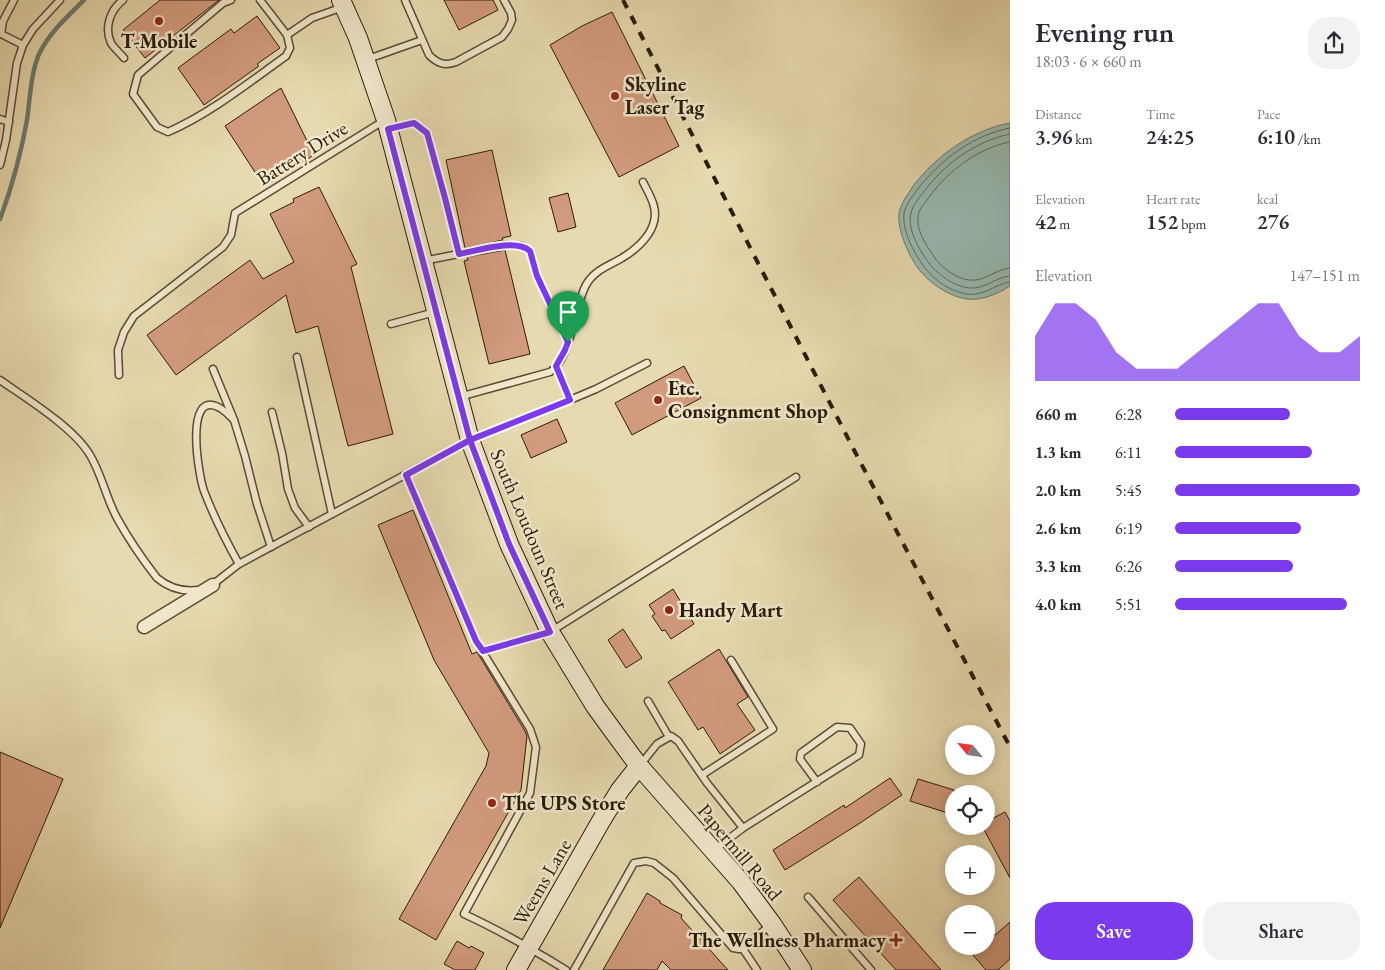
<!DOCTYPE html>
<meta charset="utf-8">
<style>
:root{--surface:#fff;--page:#f2f2f3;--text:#2b2b33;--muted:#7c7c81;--accent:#7c3aed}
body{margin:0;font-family:"EB Garamond",serif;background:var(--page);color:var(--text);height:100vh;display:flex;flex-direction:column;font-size:19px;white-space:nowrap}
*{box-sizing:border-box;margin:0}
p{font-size:16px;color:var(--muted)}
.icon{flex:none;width:28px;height:28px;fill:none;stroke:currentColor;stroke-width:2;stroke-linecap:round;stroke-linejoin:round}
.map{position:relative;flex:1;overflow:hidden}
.details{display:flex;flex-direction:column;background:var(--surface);width:375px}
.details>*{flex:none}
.needle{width:32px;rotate:299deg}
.buttons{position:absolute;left:945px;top:725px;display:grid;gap:10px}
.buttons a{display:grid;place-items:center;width:50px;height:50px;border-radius:50%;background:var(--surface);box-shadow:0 2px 12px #0003;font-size:25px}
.pin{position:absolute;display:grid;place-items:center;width:42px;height:42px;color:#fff;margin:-51px -21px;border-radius:50% 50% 50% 0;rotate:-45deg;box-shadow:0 0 5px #0007}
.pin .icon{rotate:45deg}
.round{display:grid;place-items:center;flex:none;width:52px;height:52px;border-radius:20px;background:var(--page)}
.headline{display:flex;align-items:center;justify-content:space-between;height:85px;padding:0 25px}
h1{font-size:28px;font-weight:600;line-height:38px}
.metrics{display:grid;grid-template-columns:repeat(3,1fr);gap:8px;height:85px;padding:5px 25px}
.metrics div{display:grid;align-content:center}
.metrics b{font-size:21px;font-weight:600}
.metrics small{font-size:14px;font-weight:400}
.metrics p{font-size:14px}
.chart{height:140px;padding:10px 25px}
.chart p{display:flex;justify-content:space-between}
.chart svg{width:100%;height:90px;margin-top:5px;fill:var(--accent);opacity:.7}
.button{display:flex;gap:10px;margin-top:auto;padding:10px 25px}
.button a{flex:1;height:58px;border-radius:20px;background:var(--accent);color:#fff;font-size:20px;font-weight:600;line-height:58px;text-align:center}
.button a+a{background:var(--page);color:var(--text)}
ul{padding:0 25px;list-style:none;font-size:16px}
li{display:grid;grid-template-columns:80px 60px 1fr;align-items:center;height:38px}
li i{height:12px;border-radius:6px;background:var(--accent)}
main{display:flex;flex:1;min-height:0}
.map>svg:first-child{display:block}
.water{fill:#98bab1;stroke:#6c7a6e}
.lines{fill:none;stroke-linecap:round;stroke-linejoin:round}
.shore{stroke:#616a5d;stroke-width:1}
.stream{stroke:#6c7a6e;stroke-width:4.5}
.building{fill:#d39b7e;stroke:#2a1b09}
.service-casing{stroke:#5a4b33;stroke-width:9}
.minor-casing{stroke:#5a4b33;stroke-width:15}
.secondary-casing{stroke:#2a1b09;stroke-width:20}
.service{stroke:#f0e7cc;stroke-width:6}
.minor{stroke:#f0e7cc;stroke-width:12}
.secondary{stroke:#f0e7cc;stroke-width:18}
.rail{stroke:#2a1b09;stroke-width:4;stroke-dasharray:9 9;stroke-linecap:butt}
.route-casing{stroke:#fff;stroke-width:10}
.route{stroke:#7c3aed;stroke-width:6}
.poi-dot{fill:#8f2418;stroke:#f0e7cc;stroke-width:2}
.labels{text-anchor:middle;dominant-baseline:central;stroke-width:5;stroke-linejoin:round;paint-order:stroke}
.poi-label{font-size:20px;font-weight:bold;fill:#2a1b09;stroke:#f0e7cc;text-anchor:start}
.street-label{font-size:20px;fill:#2a1b09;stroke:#f0e7cc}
</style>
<main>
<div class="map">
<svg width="1010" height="970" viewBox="0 0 1010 970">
<rect width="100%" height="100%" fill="#e8dab0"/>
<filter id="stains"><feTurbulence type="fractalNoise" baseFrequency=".004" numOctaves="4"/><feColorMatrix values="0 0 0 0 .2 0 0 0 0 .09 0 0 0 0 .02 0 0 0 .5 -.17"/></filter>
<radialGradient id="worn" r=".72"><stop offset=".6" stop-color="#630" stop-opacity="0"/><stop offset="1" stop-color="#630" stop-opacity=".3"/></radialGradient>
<path class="water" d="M1010,123V286C998,294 981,301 967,299C951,297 932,285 921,272C910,259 897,231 899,213C901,203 908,194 913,186C937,155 972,130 1010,123Z"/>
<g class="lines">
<g class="shore">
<path d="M1010,128C973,135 940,160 917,190C912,197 906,204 904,213C902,228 911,247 919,259C929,276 947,291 967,294C983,297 995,284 1010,282"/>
<path d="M1010,134C975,141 943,165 923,193C918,199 913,205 911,213C907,228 918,247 926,259C935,273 954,287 970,288C985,289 996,277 1010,276"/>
<path d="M1010,142C978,148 948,171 929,197C925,203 919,209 918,216C916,230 926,245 933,255C940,267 956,279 970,280C984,282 996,269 1010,268"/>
</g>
<path class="stream" d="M0,219C12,187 21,153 27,120C30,99 31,70 40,52C50,32 68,16 84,0"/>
</g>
<g class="building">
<path d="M160,0H219L145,58L123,30Z"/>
<path d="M444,0H493L498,10L459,30Z"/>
<path d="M612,12L679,146L619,177L550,45L582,26Z"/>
<path d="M257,16L280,48L257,64L259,66L204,105L178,68L231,29L234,33Z"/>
<path d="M281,88L314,155L264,186L225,126Z"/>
<path d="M492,150L511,236L502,238L503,240L465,248L446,160Z"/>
<path d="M319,187L357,264L351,267L393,434L348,446L318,326L296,333L286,295L176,375L147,335L250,260L263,279L294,262L270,214L294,202L293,199Z"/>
<path d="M568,193L576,227L558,232L549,198Z"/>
<path d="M505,250L530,354L489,364L464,261L468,260L467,257Z"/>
<path d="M684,366L701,398L632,435L615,403Z"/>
<path d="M557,419L567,442L531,458L521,435Z"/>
<path d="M413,510L472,654L477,652L525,731L527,736L521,790L436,940L399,919L486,766L489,753L434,660L378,525Z"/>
<path d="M673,589L694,624L671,639L665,630L662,631L652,616L655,614L649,605Z"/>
<path d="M623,629L642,658L626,668L608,640Z"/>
<path d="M719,649L748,697L737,704L755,730L720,754L703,727L698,730L668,682Z"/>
<path d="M0,752L63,779L0,928Z"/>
<path d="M890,778L902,795L857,825L785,870L773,850L844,805L845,808Z"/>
<path d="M918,779L954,790V815L910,801Z"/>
<path d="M1005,812L1010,821V878L982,826H986V822Z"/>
<path d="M859,877L941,970H896L833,900Z"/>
<path d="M647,893L660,901V903L682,915L681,918L728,970H671L662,961L657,970H603Z"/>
<path d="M1010,922V959L998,970H986L973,955L983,946H986V943Z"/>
<path d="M457,941L469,948L471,946L484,953L475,970H455L444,964Z"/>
</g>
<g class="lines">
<g class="service-casing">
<g id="service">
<path d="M14,0L3,21L1,34L23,45"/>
<path d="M123,0C110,10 104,28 111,43C114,48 120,53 124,58"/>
<path d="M231,0L223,3L138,75L133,94L157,127L168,132C211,113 248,83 286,56L290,48L287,35L260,0"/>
<path d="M405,0L429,55C438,64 445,66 456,62L502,37L508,29L512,20L511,13L504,0"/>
<path d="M287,35L312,18L343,7"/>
<path d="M368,59L422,40"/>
<path d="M0,119L9,122"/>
<path d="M390,129L414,123L427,133L445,198L459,254"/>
<path d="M0,165L6,140L17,63L23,45L33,29L60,0"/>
<path d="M423,261L504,245L522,246L530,251L537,276L568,342"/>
<path d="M391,324L435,312"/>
<path d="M297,357L332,514"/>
<path d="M556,366L570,400"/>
<path d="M213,369L234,420L245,456L257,504L271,547"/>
<path d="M119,375L118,350L124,332L134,316L223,247L231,235L235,213L385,120"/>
<path d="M0,380C27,399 73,427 90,455C102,475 106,498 117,518C128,538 143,560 157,578C169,588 182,592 198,590"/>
<path d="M459,397L550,372C571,360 574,307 586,285C594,270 609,266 622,258C634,251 648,239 653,225C659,209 650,196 643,182"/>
<path d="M272,412L282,453L288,489L295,508L309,527"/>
<path d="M234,420C230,416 225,411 220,408C183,387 199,478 204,491C214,517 226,541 239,564"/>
<path d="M406,475L476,641L530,729L536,747L530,793L464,914C499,930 532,949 566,970"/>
<path d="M212,585L239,564L470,440L570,400L596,389L647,363"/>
<path d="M483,651L550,632L796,477"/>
<path d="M648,701L669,737"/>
<path d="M641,764L657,744L671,736L678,741L707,783L743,828"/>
<path d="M702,775L773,729L731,660"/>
<path d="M714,850L743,828L859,755L861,744L850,728L837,727L801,753L800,759L817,782"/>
<path d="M808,897L871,970"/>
<path d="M743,949L757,970"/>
<path d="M574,970L634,863L646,861L654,863L673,878L733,948L739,949H743L771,924"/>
</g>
</g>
<g class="minor-casing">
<path id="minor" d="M144,627L213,585"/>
</g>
<g class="secondary-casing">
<g id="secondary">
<path d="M341,0L358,38L386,120L470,440L509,544L550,632L595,706L619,739L639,766L741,882L772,924L802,970"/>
<path d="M516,970L601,821L620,790L639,766"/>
</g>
</g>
<use href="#service" class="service"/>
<use href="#minor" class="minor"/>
<use href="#secondary" class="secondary"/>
<path class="rail" d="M623,0L854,450L1010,747"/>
</g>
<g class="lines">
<g class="route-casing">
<path id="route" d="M568,342L537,276L530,251C515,238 477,251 459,254L445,198L427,133L414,123L388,129L470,440L509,544L550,632L483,651L476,641L406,475L470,440L570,400L556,366L565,350L568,342"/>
</g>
<use href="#route" class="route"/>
</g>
<g class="poi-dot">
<circle cx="159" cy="21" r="5"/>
<circle cx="615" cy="96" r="5"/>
<circle cx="658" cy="400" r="5"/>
<circle cx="669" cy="610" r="5"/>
<circle cx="492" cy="803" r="5"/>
<path d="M893.5 932.5h5v5h5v5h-5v5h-5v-5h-5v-5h5z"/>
</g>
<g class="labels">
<g class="poi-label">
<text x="159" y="41" text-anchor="middle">T-Mobile</text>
<text x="625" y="84">Skyline<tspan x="625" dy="23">Laser Tag</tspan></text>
<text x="668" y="388">Etc.<tspan x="668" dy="23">Consignment Shop</tspan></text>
<text x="679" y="610">Handy Mart</text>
<text x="502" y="803">The UPS Store</text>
<text x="886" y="940" text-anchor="end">The Wellness Pharmacy</text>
</g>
<g class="street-label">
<text transform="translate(302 153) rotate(-32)">Battery Drive</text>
<text transform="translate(530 529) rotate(67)">South Loudoun Street</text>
<text transform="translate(740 852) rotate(50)">Papermill Road</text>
<text transform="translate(542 882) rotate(-60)">Weems Lane</text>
</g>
</g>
<rect width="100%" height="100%" filter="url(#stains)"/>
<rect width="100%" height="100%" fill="url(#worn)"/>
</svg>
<div class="buttons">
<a><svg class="needle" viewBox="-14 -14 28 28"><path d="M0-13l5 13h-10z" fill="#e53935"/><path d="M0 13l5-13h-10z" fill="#7c7c81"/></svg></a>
<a><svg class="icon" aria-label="locate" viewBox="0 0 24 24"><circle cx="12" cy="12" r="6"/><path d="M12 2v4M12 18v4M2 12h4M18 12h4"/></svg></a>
<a>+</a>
<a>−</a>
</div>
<div class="pin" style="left:568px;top:342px;background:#1e9e55"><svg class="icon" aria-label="arrive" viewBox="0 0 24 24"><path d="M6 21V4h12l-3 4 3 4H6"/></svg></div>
</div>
<section class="details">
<div class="headline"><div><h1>Evening run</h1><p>18:03 · 6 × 660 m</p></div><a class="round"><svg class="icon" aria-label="share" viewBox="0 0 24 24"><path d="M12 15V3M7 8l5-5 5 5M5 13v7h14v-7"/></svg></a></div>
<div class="metrics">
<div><p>Distance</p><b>3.96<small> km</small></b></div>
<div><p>Time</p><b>24:25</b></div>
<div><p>Pace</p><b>6:10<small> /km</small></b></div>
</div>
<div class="metrics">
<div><p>Elevation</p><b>42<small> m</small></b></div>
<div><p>Heart rate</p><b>152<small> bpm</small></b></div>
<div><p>kcal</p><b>276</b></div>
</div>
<div class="chart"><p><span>Elevation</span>147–151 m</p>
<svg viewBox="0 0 160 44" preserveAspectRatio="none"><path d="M0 44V22L10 6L20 6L30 14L40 30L50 38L60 38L70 38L80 30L90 22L100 14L110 6L120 6L130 22L140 30L150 30L160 22V44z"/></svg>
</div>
<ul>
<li><b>660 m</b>6:28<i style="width:62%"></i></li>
<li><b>1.3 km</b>6:11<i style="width:74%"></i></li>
<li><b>2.0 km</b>5:45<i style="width:100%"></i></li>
<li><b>2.6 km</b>6:19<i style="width:68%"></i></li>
<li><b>3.3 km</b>6:26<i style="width:64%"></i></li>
<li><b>4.0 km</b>5:51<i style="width:93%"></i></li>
</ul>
<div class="button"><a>Save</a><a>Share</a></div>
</section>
</main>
